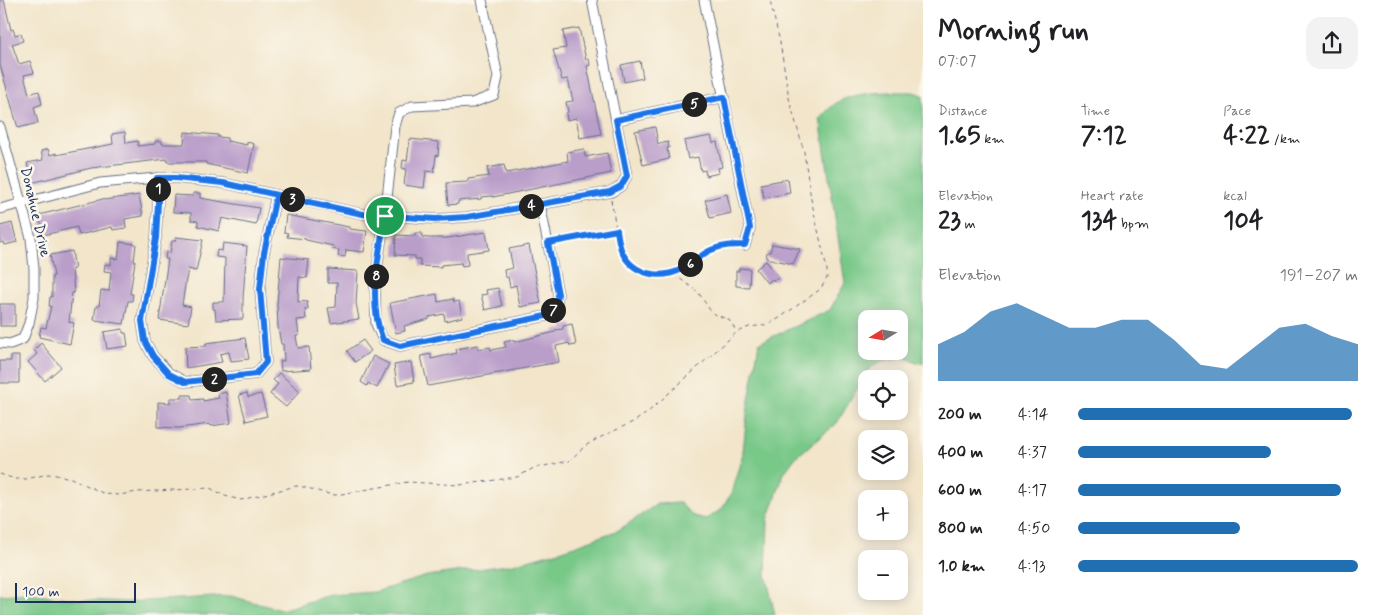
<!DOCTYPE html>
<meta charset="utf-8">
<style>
:root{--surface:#fff;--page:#f2f2f2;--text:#202124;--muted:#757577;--accent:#1f6fb2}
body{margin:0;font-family:Mynerve,sans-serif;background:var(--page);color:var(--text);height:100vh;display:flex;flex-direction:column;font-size:19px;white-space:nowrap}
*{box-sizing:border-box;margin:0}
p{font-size:16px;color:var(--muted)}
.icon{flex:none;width:28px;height:28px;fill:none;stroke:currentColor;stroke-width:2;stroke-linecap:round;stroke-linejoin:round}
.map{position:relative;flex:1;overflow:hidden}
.side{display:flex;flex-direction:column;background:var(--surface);width:450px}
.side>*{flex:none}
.needle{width:32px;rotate:259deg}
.buttons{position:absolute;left:858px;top:310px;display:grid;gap:10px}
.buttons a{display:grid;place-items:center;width:50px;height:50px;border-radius:10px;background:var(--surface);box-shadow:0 2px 12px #0003;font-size:25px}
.scale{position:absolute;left:15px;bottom:12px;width:121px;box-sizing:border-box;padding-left:5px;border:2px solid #1b2f5e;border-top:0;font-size:14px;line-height:18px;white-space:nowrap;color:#1b2f5e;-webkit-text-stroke:4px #fbf7ec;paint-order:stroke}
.pin{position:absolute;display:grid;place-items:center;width:42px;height:42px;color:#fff;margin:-21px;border:2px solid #fff;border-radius:50%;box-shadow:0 1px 5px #0007}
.km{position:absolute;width:25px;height:25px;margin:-12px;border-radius:50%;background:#222;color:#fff;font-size:14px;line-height:25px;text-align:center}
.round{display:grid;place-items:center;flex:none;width:52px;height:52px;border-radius:15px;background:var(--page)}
.summary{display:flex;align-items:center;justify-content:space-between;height:85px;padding:0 15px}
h1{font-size:28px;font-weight:800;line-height:38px}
.stats{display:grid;grid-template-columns:repeat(3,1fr);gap:8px;height:85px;padding:5px 15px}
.stats div{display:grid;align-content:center}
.stats b{font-size:25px;font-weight:800}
.stats small{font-size:14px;font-weight:400}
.stats p{font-size:14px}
.chart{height:140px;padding:10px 15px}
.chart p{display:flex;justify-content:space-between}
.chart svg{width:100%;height:90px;margin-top:5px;fill:var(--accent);opacity:.7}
ul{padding:0 15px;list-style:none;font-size:16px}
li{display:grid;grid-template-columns:80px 60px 1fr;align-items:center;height:38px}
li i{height:12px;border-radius:6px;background:var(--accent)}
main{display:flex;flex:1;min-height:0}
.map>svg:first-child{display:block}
.green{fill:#78c888;stroke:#4a7c73;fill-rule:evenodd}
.building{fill:#ba9eca}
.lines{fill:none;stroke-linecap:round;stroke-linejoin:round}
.minor-casing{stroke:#666f84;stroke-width:11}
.path{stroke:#666f84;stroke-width:1;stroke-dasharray:4 4;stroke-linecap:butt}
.minor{stroke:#fff;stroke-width:9}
.route-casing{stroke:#fff;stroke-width:10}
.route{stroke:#1a73e8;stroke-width:6}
.labels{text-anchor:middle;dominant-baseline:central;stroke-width:5;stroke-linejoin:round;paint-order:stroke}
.street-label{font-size:15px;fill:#1b2f5e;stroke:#fbf7ec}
</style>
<main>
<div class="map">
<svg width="923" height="615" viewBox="0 0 923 615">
<rect width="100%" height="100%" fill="#fbf7ec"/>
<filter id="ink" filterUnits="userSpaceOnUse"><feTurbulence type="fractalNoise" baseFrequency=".02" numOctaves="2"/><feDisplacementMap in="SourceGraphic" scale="10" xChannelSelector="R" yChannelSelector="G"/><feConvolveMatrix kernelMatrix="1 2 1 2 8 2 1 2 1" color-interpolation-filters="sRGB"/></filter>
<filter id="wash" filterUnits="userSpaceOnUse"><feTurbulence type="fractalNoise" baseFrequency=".0096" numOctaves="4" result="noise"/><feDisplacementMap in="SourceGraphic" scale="20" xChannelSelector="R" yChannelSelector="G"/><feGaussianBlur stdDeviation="1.12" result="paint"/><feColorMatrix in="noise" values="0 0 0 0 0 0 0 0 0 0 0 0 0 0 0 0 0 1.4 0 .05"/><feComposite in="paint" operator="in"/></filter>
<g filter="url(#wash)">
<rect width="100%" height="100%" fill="#f2e5ca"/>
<path class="green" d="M913,92L923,95V364L902,357L881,361L868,370L837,423L795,458L784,473L768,520L766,575L775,615H0V595L27,593L84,600L127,602L231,596L281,610L330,595L375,592L427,576L514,564L563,550L619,530L657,504L680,503L693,516L706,519L722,509L732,492L742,460L748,406L759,343L830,310L845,283L820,118C825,113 831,106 838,102C856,91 892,92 913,92ZM866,319H899V351H866Z"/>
<g id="blocks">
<g class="building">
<path d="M0,0H4L11,30L13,29L15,35L21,33L23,41L12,44L19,64L30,61L34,73L24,75L29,94L39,91L42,104L34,107L38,123L18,128L0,65Z"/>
<path d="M579,28L586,60L589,59L590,65L587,66L601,134L580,138L576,118L567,120L566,113L568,112L566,102L573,101L568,79L562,80L553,50L566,48L563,31Z"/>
<path d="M640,61L643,78L624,82L621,65Z"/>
<path d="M655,127L658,144L668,142L669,148H667L669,159L643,165L635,131Z"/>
<path d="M125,132L126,143L138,141V146L155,144V141H162V144H184L185,132L218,135V137L227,138V141L247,145V142L254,144L248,173L206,164V162H167V159L91,168L31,183L27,163L43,160L41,151L48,149L50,155L56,153V155L113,144L112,134Z"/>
<path d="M711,136L713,143L717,142L722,167L718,168L719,173L706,176L705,170L701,171L698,157L688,159L684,141Z"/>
<path d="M410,139L439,142L438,156L436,155L434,172L426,171L424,188L404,185L406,169L402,168L403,160L407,161Z"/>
<path d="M584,149L585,157L607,153L611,173L493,197V196L481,197V199L458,201V204L448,205L446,183L468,182V179L489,176L487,168L504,165L506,173L568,161L567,152Z"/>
<path d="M788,179L790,193L764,198L761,184Z"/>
<path d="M193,193H200V198L259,208L256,225L222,218L219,231L198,226V221L191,220V213L173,212L174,195L193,196Z"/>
<path d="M727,194L731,213L710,218L705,200Z"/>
<path d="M139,195L143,216L125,219L126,228L113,230L112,227L79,235L77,227L44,235L39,215L103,199L104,200Z"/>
<path d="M286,215L349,227V229L367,231L364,252L346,250L345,257L338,256L339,250L332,249L333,246L306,240V239L287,237L288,233L284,232Z"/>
<path d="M12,223L17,242L5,245L4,242L0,243V226Z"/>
<path d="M486,232L489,250L467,253L468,265L462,266L461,263L441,265V267L420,266V259H415V256L395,255L396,235L415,236V233H422V237L428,238H448Z"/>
<path d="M176,237L203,240L196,271L188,269L185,285L182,305L191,307L188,324L159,320L168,259H165L166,252L170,253L172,241H175Z"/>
<path d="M120,242L136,244L134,261H135L130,294H133L132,301H128L124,324L94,320L96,306H99L101,290L109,291L111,272L104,271L105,264L111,265V258L118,259Z"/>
<path d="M223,243L247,246L243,298V319L216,320L215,309H213V302H224L225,258L216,257L217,250L222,251Z"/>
<path d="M772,244L800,249L793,264L766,258L767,252H770Z"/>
<path d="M529,245L541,303L520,307L516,285L510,287L508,277H505L504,270L513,268L509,249Z"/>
<path d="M72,251L75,269H72L74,293H72L69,322L74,323L70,344L39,337L41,327L46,328L51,306H49L50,297H52V276H54L50,255Z"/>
<path d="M281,257L309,260L307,278L299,277L298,302L307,301L308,309H305L306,319L297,320L299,336H296L298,348L309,347L311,369L281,371L280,361H284L283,344H281L278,327L277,304Z"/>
<path d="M766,261L779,277L774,281L773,279L767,283L756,269Z"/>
<path d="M739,268L750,269L749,287L736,286V271H739Z"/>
<path d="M328,269L358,271L356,303L359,319L331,323L328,308L336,307L337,283H328Z"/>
<path d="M498,288L502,306L485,310L481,295L487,294L486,290Z"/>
<path d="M437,294L438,302L453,299L454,302L459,301L462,317L445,321L444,314L429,317V319L404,326L405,331L396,333L390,303Z"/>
<rect x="0" y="304" width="15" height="22"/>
<path d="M572,324L576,345L570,346L569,343L556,346L559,362L428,386L421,356L431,354V359L457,353L456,349L478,345V349L490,347L491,350L506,347L504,342L513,340L514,342L555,332V330L563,329V326Z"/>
<path d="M123,329V333H126L128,346L107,349L104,332Z"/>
<path d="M245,338L249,359L231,361L229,352L220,354L222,362L186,368L185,347L206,346V343Z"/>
<path d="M363,340L371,351L355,362L347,351Z"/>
<path d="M41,343L61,367L45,381L28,362L37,354L34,350Z"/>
<path d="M11,356H19V383H0V361H11Z"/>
<path d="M373,356L389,364L377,388L368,383L367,386L361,382Z"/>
<path d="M411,362L414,382L397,385L394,365Z"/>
<path d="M279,373L300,391L286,407L270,394L278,384L273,380Z"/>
<path d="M226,392L231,423L211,426L210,424L179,428L158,427V402L170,403V398H182V395H191L192,400L203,399V401L219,398L218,394Z"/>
<path d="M247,393L248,397L261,394L267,416L246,421L239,395Z"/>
</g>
</g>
</g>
<g filter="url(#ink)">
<use href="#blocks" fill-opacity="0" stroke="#666f84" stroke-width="1"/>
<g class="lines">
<g class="minor-casing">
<g id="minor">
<path d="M482,0L498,77L494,95L472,103L412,106L399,113L395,126L385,216L375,282L376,324L383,340L400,346L546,316L556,308L558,294L540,204"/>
<path d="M704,0L750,228L745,245"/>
<path d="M616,120L724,97"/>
<path d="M0,127L31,238L34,269V298L29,323L23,339L10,344L0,343"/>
<path d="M157,178L158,203L156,238L142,321L145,341L153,356L169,373L185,382L256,374L266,362L260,289L264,253L276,196"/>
<path d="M0,209L100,183L157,178H175L223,183L363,214L435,219L467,217L611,192L621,186L627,176L592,0"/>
</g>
</g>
<g class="path">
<path d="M611,200C617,228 617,270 654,274C664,275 675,273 684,268C704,258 711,245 736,245"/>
<path d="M556,242L616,230"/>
<path d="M677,272L679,278L698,292L712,313L729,320L737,332"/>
<path d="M0,474L15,479H26L48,474L56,475L71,478L105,494L119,495L137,492L210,488L225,496L241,500L296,486C310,487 322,494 336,495L408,482L460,485L517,477L534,468L569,461L585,446L597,439L635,421L647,413L737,332L749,327L766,325L778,319L818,291L823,285L827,278V270L811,199L804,152L789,98L780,42L770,0"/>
</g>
<use href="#minor" class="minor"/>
</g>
</g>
<g class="lines" filter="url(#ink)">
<g class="route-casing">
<path id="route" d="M385,216L363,214L223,183L175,178H157L158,203L156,238L142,321L145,341L153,356L169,374L185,382L256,374L266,362L260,289L264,253L276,196L363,214L435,219L467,217L610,192L621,186L627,176L616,120L724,97L750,228L745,245C734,245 722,245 711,250C701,254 693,264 682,269C661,280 633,275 622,252C619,245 618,237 617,230L548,243L558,294L556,308L546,316L400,346L383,340C367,301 379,257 385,216"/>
</g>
<use href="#route" class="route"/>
</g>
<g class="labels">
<g class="street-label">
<text transform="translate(35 212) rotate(77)">Donahue Drive</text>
</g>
</g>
</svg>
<div class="buttons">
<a><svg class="needle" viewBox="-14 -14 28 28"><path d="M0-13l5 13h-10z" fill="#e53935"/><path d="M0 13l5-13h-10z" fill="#757577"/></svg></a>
<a><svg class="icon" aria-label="locate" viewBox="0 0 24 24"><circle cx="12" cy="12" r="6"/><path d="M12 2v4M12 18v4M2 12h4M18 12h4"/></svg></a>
<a><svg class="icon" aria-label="layers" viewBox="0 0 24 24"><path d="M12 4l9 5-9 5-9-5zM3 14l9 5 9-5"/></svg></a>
<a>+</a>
<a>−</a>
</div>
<div class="scale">100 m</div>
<div class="pin" style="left:385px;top:216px;background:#1e9e55"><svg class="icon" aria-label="arrive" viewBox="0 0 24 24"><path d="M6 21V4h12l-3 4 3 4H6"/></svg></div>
<b class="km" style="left:158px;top:189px">1</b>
<b class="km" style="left:214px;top:379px">2</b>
<b class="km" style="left:292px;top:199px">3</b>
<b class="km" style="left:531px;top:206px">4</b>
<b class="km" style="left:694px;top:104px">5</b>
<b class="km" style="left:690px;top:264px">6</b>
<b class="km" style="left:553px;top:310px">7</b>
<b class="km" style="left:376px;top:276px">8</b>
</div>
<section class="side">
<div class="summary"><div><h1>Morning run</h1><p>07:07</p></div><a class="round"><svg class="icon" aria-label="share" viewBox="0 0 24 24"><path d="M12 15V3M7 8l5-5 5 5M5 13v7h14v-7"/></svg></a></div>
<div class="stats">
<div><p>Distance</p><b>1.65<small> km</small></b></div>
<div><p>Time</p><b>7:12</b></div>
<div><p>Pace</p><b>4:22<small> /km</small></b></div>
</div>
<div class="stats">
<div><p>Elevation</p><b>23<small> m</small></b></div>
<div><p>Heart rate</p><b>134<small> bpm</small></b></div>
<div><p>kcal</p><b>104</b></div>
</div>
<div class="chart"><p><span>Elevation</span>191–207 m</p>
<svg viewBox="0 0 160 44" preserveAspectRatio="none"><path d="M0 44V26L10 20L20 10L30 6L40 12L50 18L60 18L70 14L80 14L90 24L100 36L110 38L120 28L130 18L140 16L150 22L160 26V44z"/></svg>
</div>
<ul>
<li><b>200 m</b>4:14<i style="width:98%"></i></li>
<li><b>400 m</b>4:37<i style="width:69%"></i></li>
<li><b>600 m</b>4:17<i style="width:94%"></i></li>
<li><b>800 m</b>4:50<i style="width:58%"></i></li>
<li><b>1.0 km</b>4:13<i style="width:100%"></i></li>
</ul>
</section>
</main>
